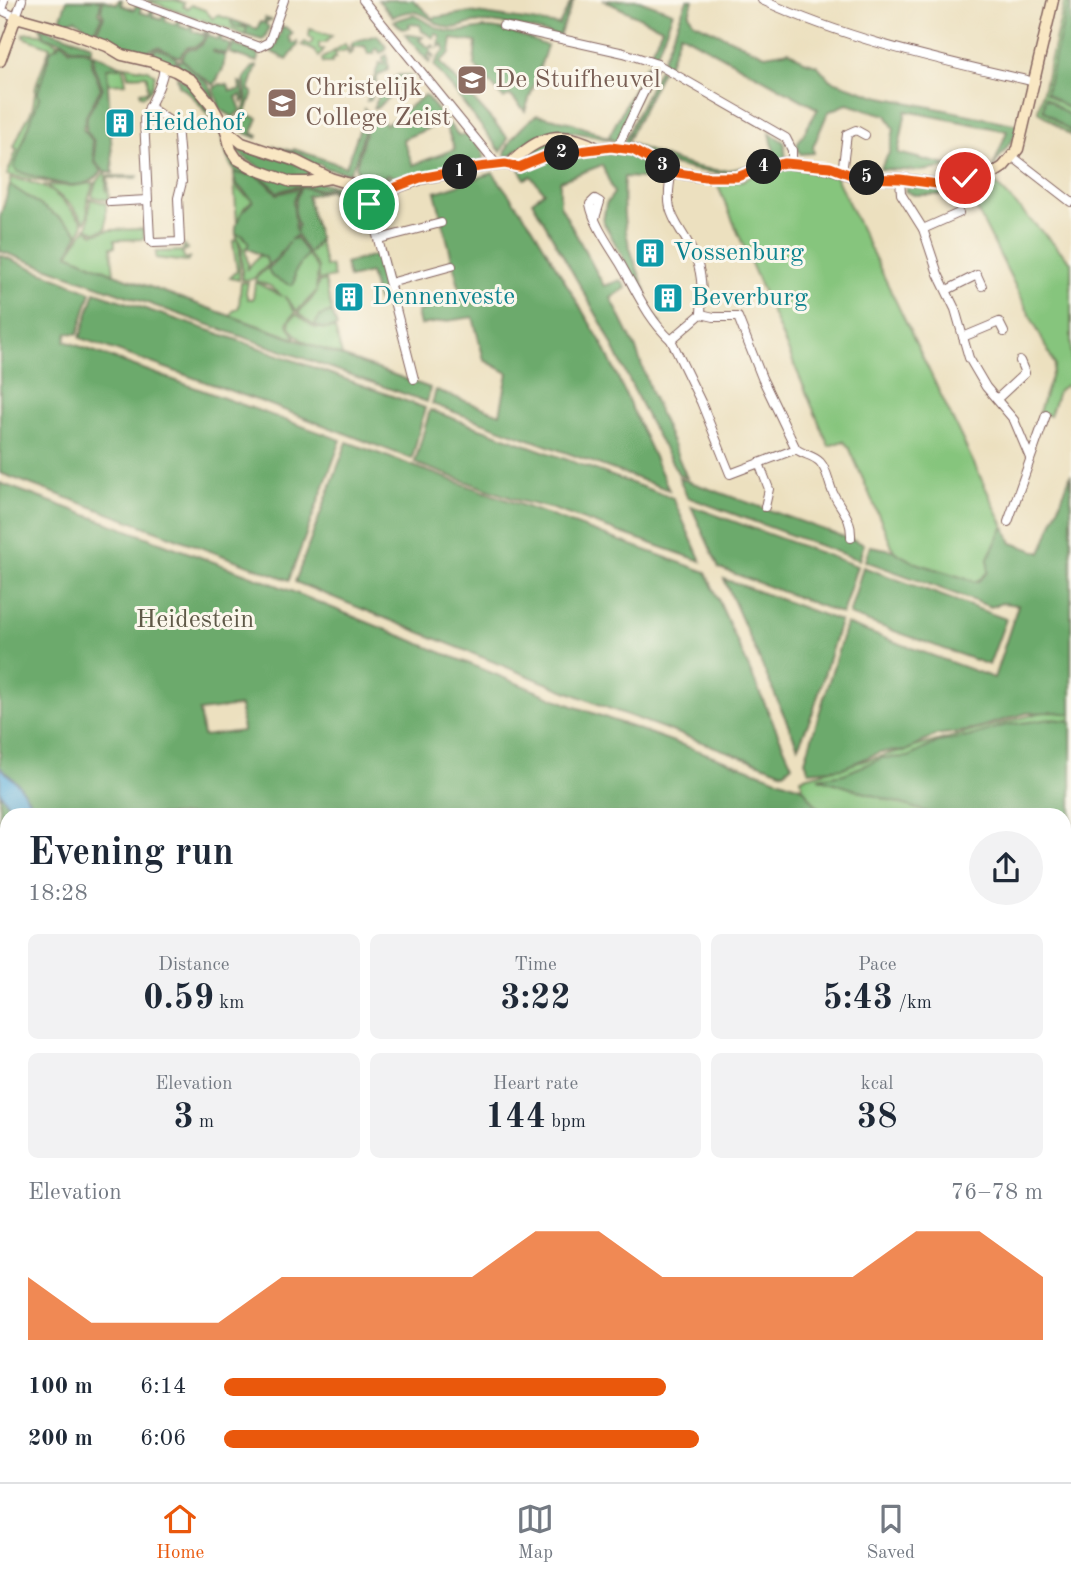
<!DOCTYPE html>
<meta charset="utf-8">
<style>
:root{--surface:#fff;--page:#f2f2f3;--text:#1f2937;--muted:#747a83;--line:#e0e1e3;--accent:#ea580c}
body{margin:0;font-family:"Old Standard TT",serif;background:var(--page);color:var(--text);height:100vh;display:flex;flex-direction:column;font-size:26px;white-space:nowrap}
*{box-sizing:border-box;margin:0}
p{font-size:23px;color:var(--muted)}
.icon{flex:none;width:38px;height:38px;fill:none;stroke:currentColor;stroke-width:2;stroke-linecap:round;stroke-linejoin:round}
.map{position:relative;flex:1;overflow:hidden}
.side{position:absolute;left:0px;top:808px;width:1071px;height:674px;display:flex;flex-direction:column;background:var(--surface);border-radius:21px 21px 0 0;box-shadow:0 7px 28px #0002}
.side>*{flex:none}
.pin{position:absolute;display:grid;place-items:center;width:60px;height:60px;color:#fff;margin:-30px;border:4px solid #fff;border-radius:50%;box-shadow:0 2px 7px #0007}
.km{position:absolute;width:35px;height:35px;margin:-18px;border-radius:50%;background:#222;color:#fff;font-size:19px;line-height:35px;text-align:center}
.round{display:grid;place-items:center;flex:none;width:74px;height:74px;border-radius:37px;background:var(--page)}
.overview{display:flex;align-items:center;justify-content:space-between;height:119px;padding:0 28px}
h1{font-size:38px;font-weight:700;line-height:52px}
.stats{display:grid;grid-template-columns:repeat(3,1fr);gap:10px;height:119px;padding:7px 28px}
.stats div{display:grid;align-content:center;border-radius:10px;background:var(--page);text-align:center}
.stats b{font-size:35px;font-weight:700}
.stats small{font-size:19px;font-weight:400}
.stats p{font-size:19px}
.chart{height:196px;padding:14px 28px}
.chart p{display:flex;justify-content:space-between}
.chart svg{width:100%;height:126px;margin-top:7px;fill:var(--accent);opacity:.7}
ul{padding:0 28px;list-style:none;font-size:23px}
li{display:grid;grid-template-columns:112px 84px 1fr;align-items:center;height:52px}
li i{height:18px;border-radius:9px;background:var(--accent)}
.tab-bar{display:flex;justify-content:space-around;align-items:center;height:98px;border-top:2px solid var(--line);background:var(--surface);font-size:19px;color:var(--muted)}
.tab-bar a{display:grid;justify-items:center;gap:4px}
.tab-bar .current{color:var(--accent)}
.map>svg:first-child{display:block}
.green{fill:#86c57d;stroke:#687254;stroke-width:2}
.forest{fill:#6caa6c;stroke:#5b644c;stroke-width:2;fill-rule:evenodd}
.water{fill:#62b1dc;stroke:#566884;stroke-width:2}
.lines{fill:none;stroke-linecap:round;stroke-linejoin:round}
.street-casing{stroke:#83635f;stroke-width:10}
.secondary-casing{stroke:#83635f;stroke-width:13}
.street{stroke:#fff;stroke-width:8}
.secondary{stroke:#f9e7c3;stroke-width:10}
.route-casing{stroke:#fff;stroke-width:14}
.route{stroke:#ea580c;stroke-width:9}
.labels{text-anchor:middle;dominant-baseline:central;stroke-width:6;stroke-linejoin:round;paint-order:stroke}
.education-label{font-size:26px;fill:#785e54;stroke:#fbf7ec;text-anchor:start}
.culture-label{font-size:26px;fill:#0d838f;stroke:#fbf7ec;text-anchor:start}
.park-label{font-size:26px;fill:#5f5948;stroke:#fbf7ec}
</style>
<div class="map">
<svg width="1071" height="1482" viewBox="0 0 1071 1482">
<rect width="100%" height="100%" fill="#fbf7ec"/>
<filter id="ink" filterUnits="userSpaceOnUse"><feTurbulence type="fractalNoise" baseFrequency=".0143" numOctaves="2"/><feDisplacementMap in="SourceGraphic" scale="14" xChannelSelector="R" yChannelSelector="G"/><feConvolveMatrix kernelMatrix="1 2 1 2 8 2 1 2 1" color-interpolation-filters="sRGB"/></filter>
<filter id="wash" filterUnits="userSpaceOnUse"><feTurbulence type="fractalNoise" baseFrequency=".00686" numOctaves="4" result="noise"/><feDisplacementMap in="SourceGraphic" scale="28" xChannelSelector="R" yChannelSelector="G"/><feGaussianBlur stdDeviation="1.57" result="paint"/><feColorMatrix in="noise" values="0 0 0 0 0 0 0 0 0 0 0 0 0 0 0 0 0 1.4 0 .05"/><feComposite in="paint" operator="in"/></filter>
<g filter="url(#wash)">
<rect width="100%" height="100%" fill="#ece0bf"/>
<g class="green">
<path d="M146,0H175L184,3L183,7L188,9L191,5L205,10L213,19L217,15L232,20L233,26L247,28L245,35Z"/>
<path d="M1065,0H1071V136L1038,111Z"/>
<path d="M310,29L332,36L325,43H319V49H324L319,57L315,51L302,45L305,42L310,45L313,40L309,36Z"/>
<path d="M28,33L40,34L58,44L49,55L41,83L37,82L50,47L23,37V34Z"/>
<path d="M345,44L351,54L349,55L347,50L335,53L336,58L332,59V63H323L322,59Z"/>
<path d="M120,65L148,70L155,75L151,89L144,96L140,95V92L148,91L147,75L128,76L126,67H123L126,83L107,84V68L120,67Z"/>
<path d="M37,83L40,84L37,94L39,97L18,172L64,185L7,175L17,149L14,147C19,133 23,126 29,116C36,105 33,95 37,83Z"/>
<path d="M792,168L834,173L1004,526L988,558V572L977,583L913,562L894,551L849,447L843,441L829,446L715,179L742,181L763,170Z"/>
<path d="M104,173L106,174V192L107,176H138L137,178H108L109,200L93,197L92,195L96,183Z"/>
<path d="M10,178C49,184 56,193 82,221L83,226L79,234L73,227L10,185Z"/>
<path d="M234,180L239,190L253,201L244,208L237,223Z"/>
<path d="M94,183L87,202L88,214L85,222L72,206L46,185L72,186Z"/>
<path d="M995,183L1071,262V393L1066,385L1058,391L1050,416L1039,412L1055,365L970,196Z"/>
<path d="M90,199L106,203V229L95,232L88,229Z"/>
<path d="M86,228L93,234L110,230L143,229L144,239L115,240V247H111L114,274L68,254Z"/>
<path d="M241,234L249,243L247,248H245L248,265L246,270L260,255L266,258L268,265L253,279L242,280V248L236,235Z"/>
<path d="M237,238L240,250L239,280L230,278L237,271L233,242Z"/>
<path d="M317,241H319L326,267L331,266L334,277L318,280V267L308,254L316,246Z"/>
<path d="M184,245L188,249L182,252L185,259L191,257L186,262L156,258V252L183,251Z"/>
<path d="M307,254L318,269L316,290L319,282L325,280L332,312L320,316L314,326L298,313L311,300L317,291L297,311L284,296L295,312L287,323L296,339L231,316L232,312L239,307L241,283L248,282L246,293L248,299H253L255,282L282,296L270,286L256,281V278L269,266L268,269L295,281V272Z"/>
<path d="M296,314L315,328L335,329L342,356C322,348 299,345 289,326L290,320Z"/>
<path d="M1065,706L1071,708V1127L1064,1121V816L823,815L803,788L801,778Z"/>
<path d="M1064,1175L1071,1176V1304L1064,1310Z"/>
</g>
<g class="forest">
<path d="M67,0H101L99,12L102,17L93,32L75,19L64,23L48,17L60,20Z"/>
<path d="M103,0L117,4L119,0H122L121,5L134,10L137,4L141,6L140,12L149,15L152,9L154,11L152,16L161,20L164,14L166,15L165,21L176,25L178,19L181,20L179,26L189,29L191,24L193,25L192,31L203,35L205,30C206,41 198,48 187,47L179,57L158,47L141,53L94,35L104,17L101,10Z"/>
<path d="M378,0H413L433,18L470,12L559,25L572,0H574L559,36C533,30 499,19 473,23C466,24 460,28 452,28C429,27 425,1 393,17Z"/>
<path d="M603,0H639L673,12L655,58L649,56L662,28Z"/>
<path d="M687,0H693L689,14L693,22L765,55L789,51L804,61L817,65L830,80L877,96L1019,125L1018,131L993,167L1007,131L906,111L898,153L954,167L920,171L880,169L889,153L894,129L886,115L847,104L828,112L813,147L814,153L800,154L797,145L818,109L680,33L668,66L662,62Z"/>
<path d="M1069,0H1071V110L1046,93Z"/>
<path d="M413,15C425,19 435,29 447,31C459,34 472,29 484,28C506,27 526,38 547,46L525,111L510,95L504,99L474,65L476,42L452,39L450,53L440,62L508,138L501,152L434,65L440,55L445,50L443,44L439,47L440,36L435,33L434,38L422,31L420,25L409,24L410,28L402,29L394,21Z"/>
<path d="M265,18L271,20L267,21L266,25L269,27L265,38L262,40L245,35L247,28L244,26L236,28L231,23L232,20L257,29L260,22L264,23Z"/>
<path d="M278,26L285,27L293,33L289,37L293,44L297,42L298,45L287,60L270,51L272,47L275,48L278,41L273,37L278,39L282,29Z"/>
<path d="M40,27L92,45L91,51L82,48H71L65,42L45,37Z"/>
<path d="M208,30L209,36L218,40L220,34L222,35L221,41L231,45L226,54L213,50V52L225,56L223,69L214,85L192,70L181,58L188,49C200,51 206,40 208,30Z"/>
<path d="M405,34L423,37L419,40L428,47L433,45L435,48L431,46L430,52L434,55L433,58L431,54L428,55L430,61L429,63Z"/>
<path d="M377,35L386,47L385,51L380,53L377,48L373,52L375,54H368L365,46L353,47V53L351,47L353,42Z"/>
<path d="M235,39L237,40L236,46L245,49L247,44L250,45L248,50L257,54L260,49L257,62L230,53Z"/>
<path d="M58,43H63L70,50H82L92,54L91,65L101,88L86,116L83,129L92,140L95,163L102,171C82,199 44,177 18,172L14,167L39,98L38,92L51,50L58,46Z"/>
<path d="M157,49L168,52L176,58L175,66L144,56Z"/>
<path d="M94,54L120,65V67L107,68L113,173L105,172L96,163L94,141L86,130L87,116L103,88L93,65Z"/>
<path d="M387,55L388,70L378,75L371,100L367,101L379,63L384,64L383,57Z"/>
<path d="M178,60L184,61C194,77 214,80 214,101L199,81L177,67Z"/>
<path d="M646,65L653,66L617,142C596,137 567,127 545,133C531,137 519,149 508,158L505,155C507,141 525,123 537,115L573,123L613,140L609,136Z"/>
<path d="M257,66L249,90L253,92L246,113L248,114L245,115L243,111L247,101L244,78L253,67Z"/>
<path d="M659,69L662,71L627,142C655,153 685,167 716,170C735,172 757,163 775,157L770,133L784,142L786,160C771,164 754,172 738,173C696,176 660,161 622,145Z"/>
<path d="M399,75H407L412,78L400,88L397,84L392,89L394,92L377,108H374C378,95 385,81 399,75Z"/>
<path d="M177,76L197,90L221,133C213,129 213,122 208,115C200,104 191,93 179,86Z"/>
<path d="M239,82L242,83L245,100L242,103L241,95L236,97L241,110L233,117L220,109L214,88L220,84L228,85L230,91L240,90Z"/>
<path d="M425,95L458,135L471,136L483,152V162L452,166V170L381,188L380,182L386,178L397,179L409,174L397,177L388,175L378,179L359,175L356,167L367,126L380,118L386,125ZM444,122L455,149L413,165L403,139Z"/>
<path d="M1045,97L1071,117V132L1043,110Z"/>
<path d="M364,108L369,114L356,160L349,173L324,168L321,164L314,165L302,155L281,151L273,146L293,151L294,149L346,167L366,111Z"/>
<path d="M241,114L246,117L249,115L258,118L252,133L258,136L257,138L245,133L233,122Z"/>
<path d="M222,134L228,150L260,173L349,188L339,192L330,187L318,189L298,186L277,192C271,184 264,178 255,174C248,171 239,177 234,170C226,159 224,145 222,134Z"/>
<path d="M232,137L322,175L300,181L262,169L235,151Z"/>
<path d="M548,141L572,142L584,146L523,163L517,161Z"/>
<path d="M610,153L631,155L648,168L666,177L665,185L656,179L624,177C621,227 627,245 646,291L643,294L650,309L661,323L658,324L630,278L628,267L603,221L606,204L614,193L602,165L560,181V205L604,286L621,280L626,288L611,298L636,349L654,400L687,478L679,475L650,423L603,326L532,201L544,192L531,176L525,179L519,169L556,158Z"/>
<path d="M234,172C241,176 244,173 252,175C263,177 270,186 277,194L299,188L293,202L296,233L298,225C292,213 295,199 301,187L319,191L330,189L339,194L335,195L330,190L307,196L319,239L308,254L297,235L290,240L296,238L307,254L295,272L294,284L290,285L272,277L268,269L280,257L289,242L276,259L268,265L266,258L247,248L249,243L244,236L236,234C234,220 244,209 253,201C245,190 233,187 234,172Z"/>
<path d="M493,173L532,226L604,347L669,490L432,404L436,390L500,414L508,373L484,360L473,317L420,325L417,312L454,298H462L435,192C455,187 473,179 493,173Z"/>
<path d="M912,184L960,186L962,195H914L905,191L907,187Z"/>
<path d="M10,185L73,227L78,235L68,254L114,274L430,388L427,402L0,251V217Z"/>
<path d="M349,190C355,192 364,201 360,207L348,209L343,206L342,194Z"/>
<path d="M380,254L391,297L377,300L370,273L349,278L345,263Z"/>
<path d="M0,255L91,292L78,334L67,333L65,341L341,440L289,580L0,473Z"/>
<path d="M95,292L232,338L425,408L412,459L268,404L80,338Z"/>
<path d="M332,312L337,327L326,329L314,326L320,316Z"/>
<path d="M430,410L673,498L701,561L553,509L520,501L420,465L415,462Z"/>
<path d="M347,442L706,572L792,765L784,772L781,771L608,708L295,582Z"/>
<path d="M1071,474V714L1054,712L1027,713L967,731L936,735L906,751L880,752L843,768L809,771L805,761L846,624L994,678L1018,605L1002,603L991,607L865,561L870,546L892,550L913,562L977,582L988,572V558L1004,526L1012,543L1041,553Z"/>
<path d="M679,478L864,544L859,560L687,497Z"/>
<path d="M0,483L276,585L573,706L803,788L823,815H39L19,785L0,767ZM240,706L243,731L203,736L199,711Z"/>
<path d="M691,506L857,566L842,614L719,568Z"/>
<path d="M863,567L1006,619L989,665L849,615Z"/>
<path d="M724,579L840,621L813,712L798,747Z"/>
<path d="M1051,719L1071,721V877L1064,874V816L936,815L818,778L844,774L882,758L908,757L938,742L968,737L1006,725Z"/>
<path d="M0,792L15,815L7,816V839L0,838Z"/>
<path d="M0,867L7,868V1475H172L169,1482H0Z"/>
<path d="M1064,881L1071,884V1111L1064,1105Z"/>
<path d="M1064,1118L1071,1124V1176L1064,1175Z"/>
<path d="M1071,1304V1482H866L871,1475H1064V1310Z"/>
</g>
<g class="water">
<path d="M0,767L19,785L39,815H15L0,792Z"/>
<path d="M0,838L7,839V868L0,867Z"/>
</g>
</g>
<g filter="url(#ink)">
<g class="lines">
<g class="street-casing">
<g id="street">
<path d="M4,0L1,10L16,17L22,0"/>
<path d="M131,0L259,47L269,42L284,0"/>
<path d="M363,0L496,164"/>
<path d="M762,0C850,41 941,60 1035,82"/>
<path d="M503,26L624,53L657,64L786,138L792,150V164"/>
<path d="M149,107L177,126L182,182L178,198L180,242L153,243L150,240L144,119C151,101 162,87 164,67"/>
<path d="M617,148L657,64"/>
<path d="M1013,157L1071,202"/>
<path d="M672,172C661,219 680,221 696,259C703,277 702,295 701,314"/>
<path d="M842,173L847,134L856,130L865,135"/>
<path d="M900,179L901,194L923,229L938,274L955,309L969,358L986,387L1014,420L1030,458"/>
<path d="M370,191L369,204L414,379"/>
<path d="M110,202L147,200"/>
<path d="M595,218L600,202L595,199L590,204C594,225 609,245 620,263C636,290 647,318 671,340"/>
<path d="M923,229L959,213"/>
<path d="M379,239L441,223"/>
<path d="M390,283L452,266"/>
<path d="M947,290L977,275L982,286"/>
<path d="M701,314L714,317H738L762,378L796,449L730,474L701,402L671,340Z"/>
<path d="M963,337L999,322L1004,332"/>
<path d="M997,399L1025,373L1020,361"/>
<path d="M796,449C804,455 813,455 820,462C828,471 828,482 833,493C841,510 852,517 851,538"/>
<path d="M759,463L769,489L765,507"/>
<path d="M1008,522L1046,415"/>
</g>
</g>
<g class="secondary-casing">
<g id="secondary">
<path d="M0,61L16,17L66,31L107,46L122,55L152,62L175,71L191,80L211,104L226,130L231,150L237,159L255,169L291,182H308L330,178"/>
<path d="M226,130L242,143L296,161L330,178L376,192L389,190L420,179L479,167L505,164L519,167L548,155L611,147L633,150L672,172L697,176L737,177L759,168L785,163L830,168L859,178L900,179L937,184L989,176L1003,167L1018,149L1053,0"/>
<path d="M510,164C538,136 561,128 597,148"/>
</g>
</g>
<use href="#street" class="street"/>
<use href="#secondary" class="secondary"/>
</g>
</g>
<g class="lines" filter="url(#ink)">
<g class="route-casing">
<path id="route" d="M369,204L370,191L383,192L420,178L479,167L505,164L519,167L548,155L611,147L633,150L672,172L705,177H737L760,168L785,163L830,167L859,178L900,179L937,184L965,178"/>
</g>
<use href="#route" class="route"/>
</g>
<defs>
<g id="school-square" transform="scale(1.575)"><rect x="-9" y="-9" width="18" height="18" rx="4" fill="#8d6e63" stroke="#fbf7ec"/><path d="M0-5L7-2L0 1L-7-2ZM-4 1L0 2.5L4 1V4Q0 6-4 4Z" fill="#fff"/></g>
<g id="building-square" transform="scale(1.575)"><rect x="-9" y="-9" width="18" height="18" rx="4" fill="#0f9aa8" stroke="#fbf7ec"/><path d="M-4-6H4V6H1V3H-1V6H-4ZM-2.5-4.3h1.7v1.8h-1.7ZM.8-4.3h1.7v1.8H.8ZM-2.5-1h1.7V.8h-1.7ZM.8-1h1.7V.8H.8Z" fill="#fff"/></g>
</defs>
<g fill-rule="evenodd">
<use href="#school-square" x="472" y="80"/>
<use href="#school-square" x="282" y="103"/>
<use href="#building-square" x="120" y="123"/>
<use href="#building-square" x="650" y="253"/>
<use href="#building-square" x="349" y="297"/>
<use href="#building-square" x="668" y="298"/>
</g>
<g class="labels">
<g class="education-label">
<text x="495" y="80">De Stuifheuvel</text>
<text x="305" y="88">Christelijk<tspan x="305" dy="30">College Zeist</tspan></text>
</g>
<g class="culture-label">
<text x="143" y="123">Heidehof</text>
<text x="673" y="253">Vossenburg</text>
<text x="372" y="297">Dennenveste</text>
<text x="691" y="298">Beverburg</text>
</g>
<g class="park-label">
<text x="195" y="620">Heidestein</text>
</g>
</g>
</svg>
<div class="pin" style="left:369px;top:204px;background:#1e9e55"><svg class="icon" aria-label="arrive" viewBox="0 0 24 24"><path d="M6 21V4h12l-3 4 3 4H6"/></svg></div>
<div class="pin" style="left:965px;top:178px;background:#d93025"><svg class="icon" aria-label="check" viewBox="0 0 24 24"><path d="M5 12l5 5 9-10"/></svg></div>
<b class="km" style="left:460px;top:172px">1</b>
<b class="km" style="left:562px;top:153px">2</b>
<b class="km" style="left:663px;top:166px">3</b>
<b class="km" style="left:764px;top:167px">4</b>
<b class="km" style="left:867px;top:178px">5</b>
<section class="side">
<div class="overview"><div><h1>Evening run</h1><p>18:28</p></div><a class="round"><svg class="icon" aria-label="share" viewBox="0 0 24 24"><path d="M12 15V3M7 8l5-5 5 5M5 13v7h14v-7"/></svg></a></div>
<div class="stats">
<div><p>Distance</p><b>0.59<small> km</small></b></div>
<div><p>Time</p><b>3:22</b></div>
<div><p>Pace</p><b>5:43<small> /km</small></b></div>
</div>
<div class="stats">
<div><p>Elevation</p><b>3<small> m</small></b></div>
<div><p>Heart rate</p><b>144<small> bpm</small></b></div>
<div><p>kcal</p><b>38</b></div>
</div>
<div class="chart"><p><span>Elevation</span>76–78 m</p>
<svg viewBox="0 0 160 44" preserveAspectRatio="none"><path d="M0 44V22L10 38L20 38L30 38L40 22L50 22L60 22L70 22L80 6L90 6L100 22L110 22L120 22L130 22L140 6L150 6L160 22V44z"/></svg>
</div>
<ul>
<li><b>100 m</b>6:14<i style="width:54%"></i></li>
<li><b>200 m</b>6:06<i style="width:58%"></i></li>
</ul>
</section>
</div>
<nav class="tab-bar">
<a class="current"><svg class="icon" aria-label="home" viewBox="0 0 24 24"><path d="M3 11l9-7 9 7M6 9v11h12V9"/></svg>Home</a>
<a><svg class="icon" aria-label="map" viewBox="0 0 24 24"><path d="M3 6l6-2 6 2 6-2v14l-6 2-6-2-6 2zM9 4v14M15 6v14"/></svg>Map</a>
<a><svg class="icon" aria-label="saved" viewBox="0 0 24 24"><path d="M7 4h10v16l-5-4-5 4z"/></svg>Saved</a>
</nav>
